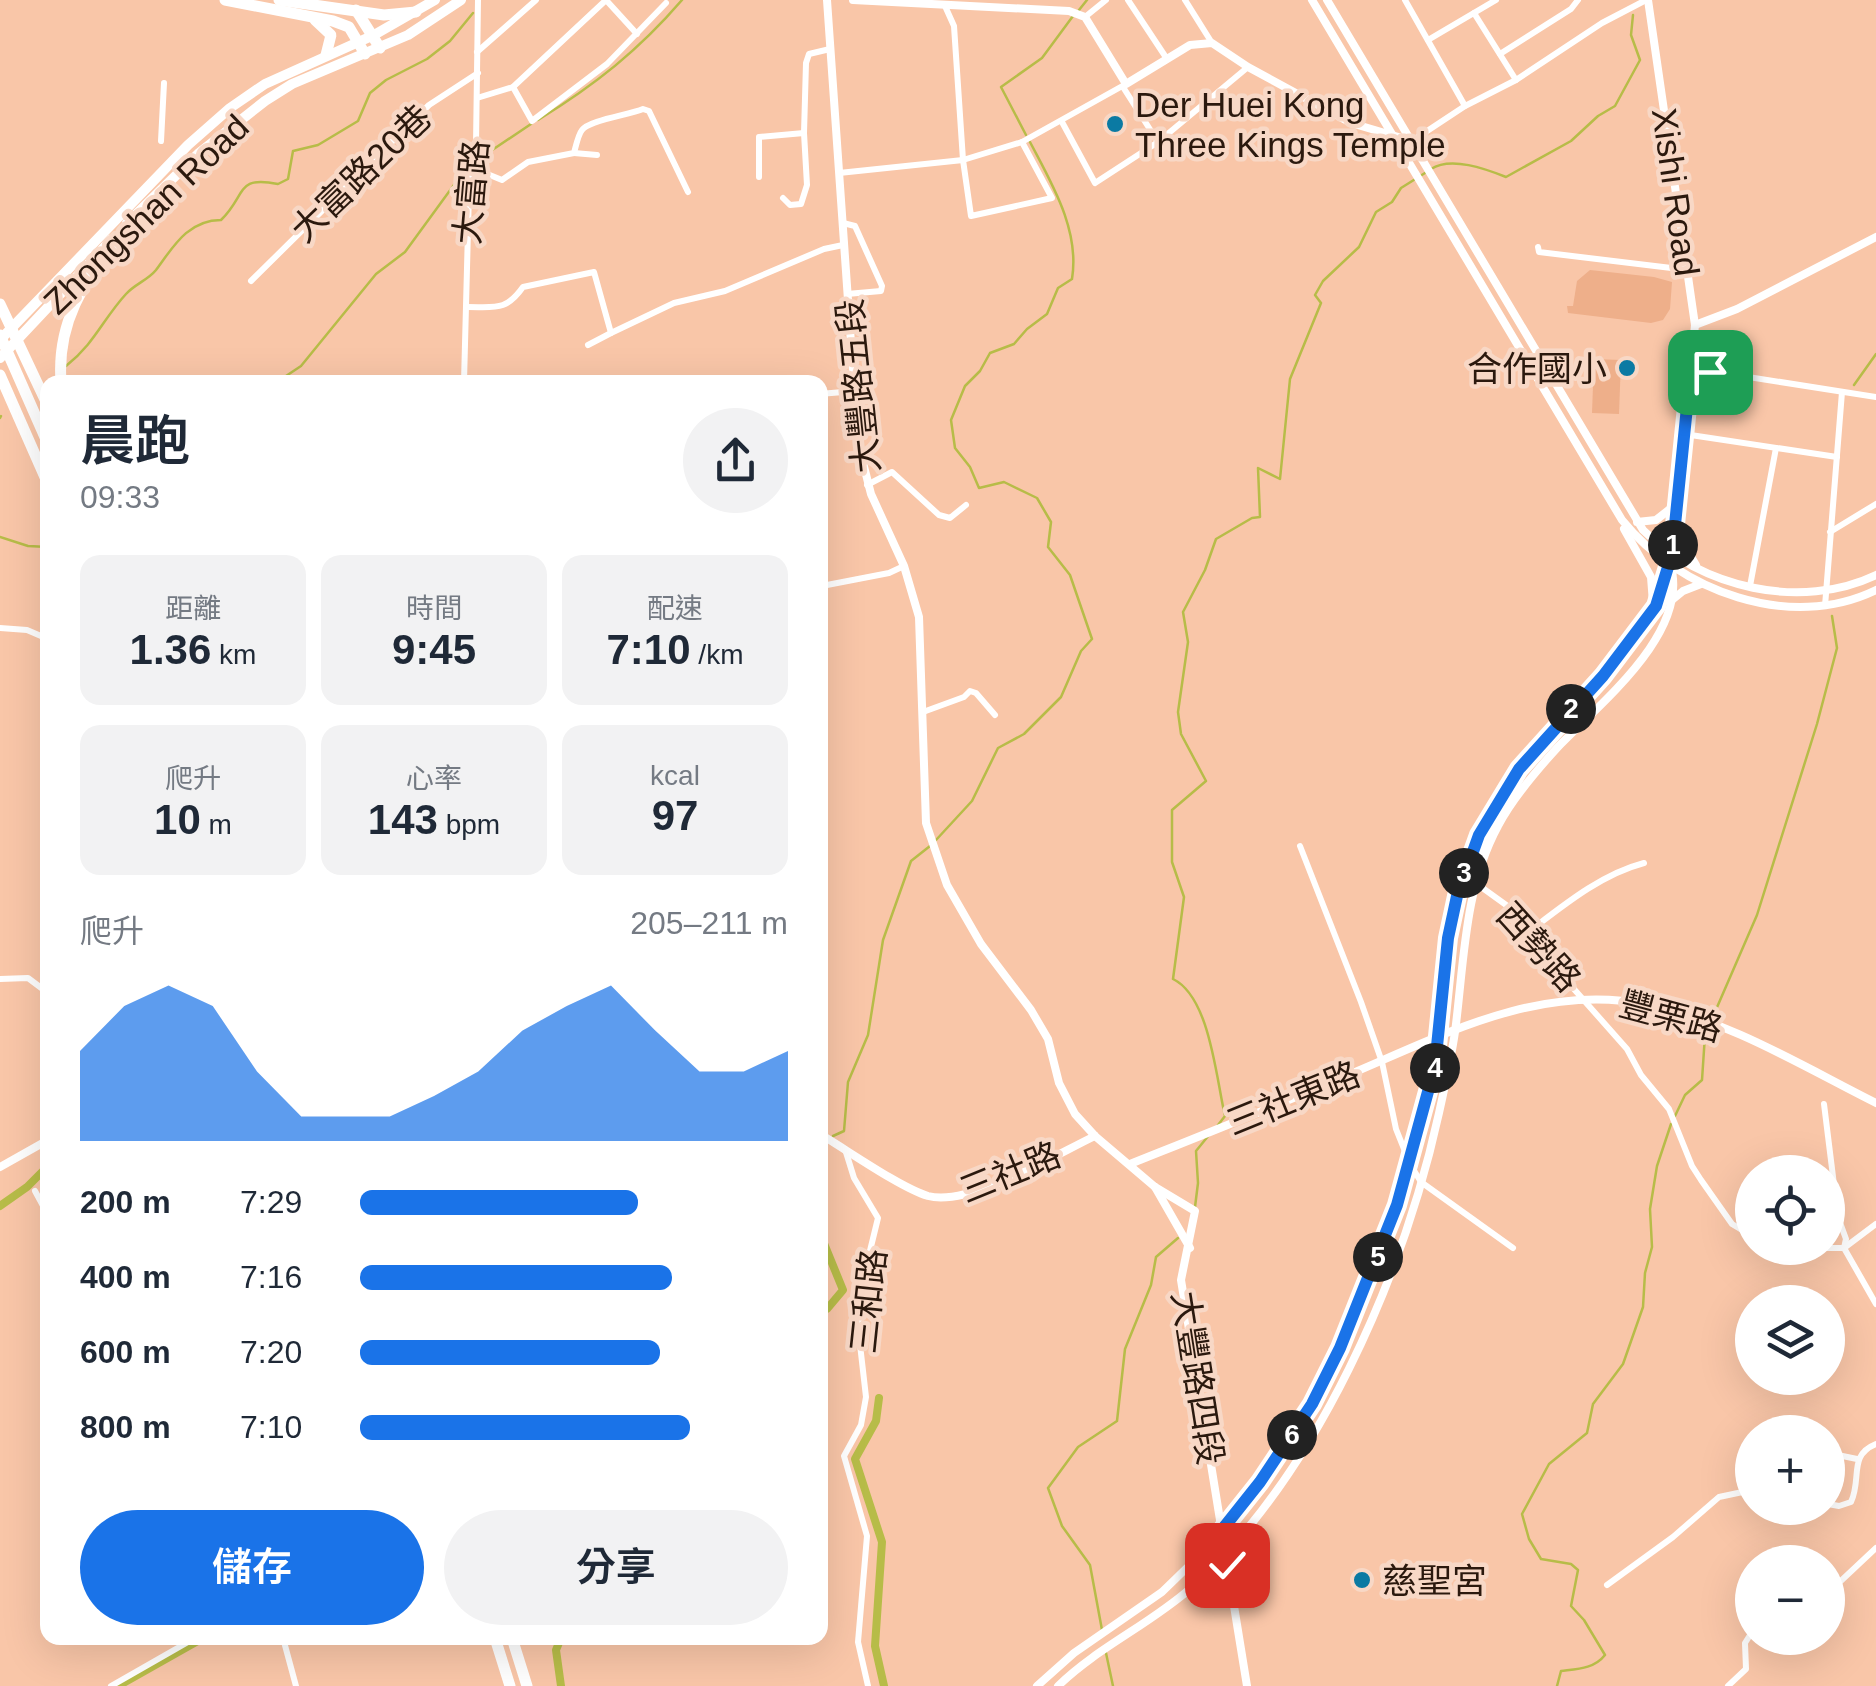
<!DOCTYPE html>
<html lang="zh-TW">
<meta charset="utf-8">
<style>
:root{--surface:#fff;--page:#f2f2f3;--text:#1f2937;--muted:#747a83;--accent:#1a73e8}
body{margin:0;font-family:Arial,"Noto Sans TC",sans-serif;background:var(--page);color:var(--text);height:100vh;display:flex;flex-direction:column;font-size:38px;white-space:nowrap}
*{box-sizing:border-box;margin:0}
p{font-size:32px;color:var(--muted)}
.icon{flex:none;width:55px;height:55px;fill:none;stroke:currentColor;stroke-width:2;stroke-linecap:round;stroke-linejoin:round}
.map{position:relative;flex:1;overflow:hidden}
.sheet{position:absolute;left:40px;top:375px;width:788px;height:1270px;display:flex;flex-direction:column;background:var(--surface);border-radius:20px;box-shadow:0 10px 40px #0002}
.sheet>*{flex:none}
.buttons{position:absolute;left:1735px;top:1155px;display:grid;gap:20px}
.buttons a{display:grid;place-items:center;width:110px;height:110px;border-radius:50%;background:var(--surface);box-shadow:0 10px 40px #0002;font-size:50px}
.pin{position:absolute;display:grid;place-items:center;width:85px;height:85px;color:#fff;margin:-42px;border-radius:20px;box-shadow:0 5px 15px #0006}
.km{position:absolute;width:50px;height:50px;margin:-25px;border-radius:50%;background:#222;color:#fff;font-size:28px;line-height:50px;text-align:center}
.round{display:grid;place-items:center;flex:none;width:105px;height:105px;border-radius:52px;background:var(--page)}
.overview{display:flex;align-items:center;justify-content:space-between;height:170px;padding:0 40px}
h1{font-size:55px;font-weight:600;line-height:75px}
.stats{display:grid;grid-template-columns:repeat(3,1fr);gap:15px;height:170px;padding:10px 40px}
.stats div{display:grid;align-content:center;border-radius:20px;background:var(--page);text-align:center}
.stats b{font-size:42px;font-weight:600}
.stats small{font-size:28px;font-weight:400}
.stats p{font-size:28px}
.chart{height:280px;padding:20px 40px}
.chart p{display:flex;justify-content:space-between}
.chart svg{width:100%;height:180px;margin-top:10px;fill:var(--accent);opacity:.7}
.primary-button{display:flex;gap:20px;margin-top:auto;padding:20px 40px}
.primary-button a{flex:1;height:115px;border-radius:60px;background:var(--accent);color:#fff;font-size:40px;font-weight:600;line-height:115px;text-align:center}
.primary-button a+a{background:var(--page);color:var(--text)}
ul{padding:0 40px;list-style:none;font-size:32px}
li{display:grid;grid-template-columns:160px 120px 1fr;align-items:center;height:75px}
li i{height:25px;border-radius:12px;background:var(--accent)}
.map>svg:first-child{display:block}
.green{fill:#eeaf8a}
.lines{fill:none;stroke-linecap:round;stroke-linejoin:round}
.stream{stroke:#b7bc48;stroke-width:2.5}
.canal{stroke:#b7bc48;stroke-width:8}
.minor{stroke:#fff;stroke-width:6}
.tertiary{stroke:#fff;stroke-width:8}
.primary{stroke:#fff;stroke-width:10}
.motorway{stroke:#fff;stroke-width:11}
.route-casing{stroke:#fff;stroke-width:20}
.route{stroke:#1a73e8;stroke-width:12}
.poi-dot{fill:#0b7aa3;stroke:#f8d8c6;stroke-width:4}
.labels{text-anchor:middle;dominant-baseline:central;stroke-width:9;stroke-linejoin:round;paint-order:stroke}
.poi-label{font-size:35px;fill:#2b190e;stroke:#f8d8c6;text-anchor:start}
.street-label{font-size:35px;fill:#2b190e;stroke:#f8d8c6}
</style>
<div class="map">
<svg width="1876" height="1686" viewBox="0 0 1876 1686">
<rect width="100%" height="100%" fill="#f9c6a8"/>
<g class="green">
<path d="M1590,270L1654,277L1672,282L1670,309L1663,320L1651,323L1568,313L1567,306H1573L1577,281Z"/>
<path d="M1594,359L1621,360L1619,414L1592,413Z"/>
</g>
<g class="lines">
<g class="stream">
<path d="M1079,10L1087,0"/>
<path d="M538,120C595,85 639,50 682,0"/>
<path d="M1026,135L1001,87L1042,58L1073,16"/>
<path d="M1431,169C1451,156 1486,169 1506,177L1571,141L1598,116L1615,106L1640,60L1631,35L1633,15"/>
<path d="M66,366C95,343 103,319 126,294C135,284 148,280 156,270C173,247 188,220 221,220C247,195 235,175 278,184L288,179L293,151L318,145L358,121L370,93L386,80L427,59L450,41L473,13"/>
<path d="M277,382L301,366L376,274L405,252L467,167L531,124"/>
<path d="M1854,385L1876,354"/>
<path d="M0,418L1,416"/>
<path d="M0,537L28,546L48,547"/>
<path d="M936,840L972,801L998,748L1024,734L1061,697L1081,651L1092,639L1070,575L1048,547L1051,522L1037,498L1004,482L979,488L970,467L955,448L951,420L965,386L980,371L990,353L1014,344L1027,329L1047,314L1058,288L1072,279C1080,230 1052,184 1030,142"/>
<path d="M1675,1116L1685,1095L1702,1080L1705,1035L1757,915L1817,724L1837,648L1832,616"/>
<path d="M1218,1125L1225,1116C1216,1078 1210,997 1173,979L1184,897L1172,862V810L1206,781L1181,734L1178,712L1188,642L1183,612L1205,570L1216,539L1252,518L1260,517L1258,468L1280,479L1290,379L1321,303L1315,295L1323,281L1359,247L1376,212L1392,202L1401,188L1425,173"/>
<path d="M833,1136L844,1131L848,1082L868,1035L883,940L911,861L930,846"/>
<path d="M820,1189L825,1174L821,1141L826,1139"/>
<path d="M1195,1207L1198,1183L1196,1151L1209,1135"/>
<path d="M820,1230L823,1241"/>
<path d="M1102,1630L1090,1565L1062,1526L1048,1488L1078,1447L1117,1421L1125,1349L1151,1285L1156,1257L1178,1238"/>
<path d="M1106,1653L1113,1686"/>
<path d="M1557,1686L1561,1671C1577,1669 1594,1669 1605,1655L1584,1620L1571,1606L1578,1570L1571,1564L1541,1559L1529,1539L1522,1514L1549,1464L1587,1433L1593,1404L1623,1364L1643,1307L1645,1273L1652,1247L1650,1209L1657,1166L1671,1124"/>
</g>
<g class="canal">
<path d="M0,1206L27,1187L48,1166"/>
<path d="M820,1309H827L843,1290L823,1241"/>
<path d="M879,1398L876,1421L855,1459L882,1542L875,1646L884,1686"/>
<path d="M118,1686L203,1638"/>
<path d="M561,1686L556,1650L561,1638"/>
</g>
<g class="minor">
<path d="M606,0L637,34"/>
<path d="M1128,0L1167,59"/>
<path d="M1185,0L1212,43"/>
<path d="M1405,0L1465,106"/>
<path d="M945,6L954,26L963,160L971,216L1052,198L1022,142"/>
<path d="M1474,13L1516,80"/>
<path d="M1085,17L1106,0"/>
<path d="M1428,40L1496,0"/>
<path d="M477,52L536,0"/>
<path d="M1500,54L1571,9L1578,0"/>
<path d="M513,87L532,121L607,64L666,3"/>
<path d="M1123,87L1158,142"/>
<path d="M477,98L513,87L606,0"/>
<path d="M1062,122L1095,183L1158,142L1248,67"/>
<path d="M161,141L164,83"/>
<path d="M1412,141L1465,106L1516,80L1602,23L1646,0"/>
<path d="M574,153L597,155"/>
<path d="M475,169L502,180L528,162L574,153C576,146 578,135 582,130C589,120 629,115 643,109L649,111L688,192"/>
<path d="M839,173L963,160L1022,142L1126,84"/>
<path d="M759,177V137L804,133"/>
<path d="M783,198L790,205L801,204L807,185L804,133L806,63L809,54L830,49"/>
<path d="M843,223L855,226L882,286L881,291L847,294"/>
<path d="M1538,247L1539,252L1688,270"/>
<path d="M251,281L429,105L478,73"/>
<path d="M468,307C496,307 506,311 523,287L594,272L611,333L674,303L725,291L824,249L843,245"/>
<path d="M588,345L611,333"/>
<path d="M1691,368L1876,397"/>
<path d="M464,382L469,192L476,145L478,0"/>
<path d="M820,394L854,391"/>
<path d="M1684,434L1837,457"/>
<path d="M867,485L892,472L939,515L950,518L966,505"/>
<path d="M1830,532L1876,504"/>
<path d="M1750,586L1776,448"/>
<path d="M823,597L822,590L827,585L889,573L904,566"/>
<path d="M1825,606L1842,392"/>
<path d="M0,628L27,630L48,639"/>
<path d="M923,712L964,697L970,691L976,693L995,715"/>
<path d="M1300,846L1361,1002L1382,1062L1396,1129L1410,1164L1421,1182L1513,1248"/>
<path d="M1477,884L1520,915L1550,962L1627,1049L1641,1075L1669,1109L1692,1166L1701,1180L1732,1224L1752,1236"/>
<path d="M1531,930C1565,904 1602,874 1644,863"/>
<path d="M0,979L28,978L48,993"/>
<path d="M1824,1104L1838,1217L1846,1239L1844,1248"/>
<path d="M845,1149L854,1178L878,1218L867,1263L858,1327L866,1397L861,1425L844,1456L867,1536L858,1642L868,1686"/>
<path d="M35,1191L48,1215"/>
<path d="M1815,1248H1844L1876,1224"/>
<path d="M1844,1248L1876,1304"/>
<path d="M1828,1453L1857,1459"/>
<path d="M1828,1504L1839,1506L1851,1502C1862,1479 1848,1455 1876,1444"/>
<path d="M1607,1585L1673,1537L1719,1497L1752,1490"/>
<path d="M1828,1593L1876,1548"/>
<path d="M160,1638L162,1641L170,1638"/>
<path d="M283,1638L296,1686"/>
<path d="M111,1686L195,1638"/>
<path d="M1728,1686L1746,1669L1745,1643L1752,1632"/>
</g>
<g class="tertiary">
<path d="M827,0L858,443L871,494L904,566L919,617L926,823L947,885L981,944L1031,1010L1048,1039L1059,1083L1075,1114L1095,1136L1155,1187L1195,1211L1181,1280L1247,1686"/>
<path d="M853,0L1069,11L1085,17L1126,84L1190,45L1212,43L1248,67L1351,123L1412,141"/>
<path d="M1312,0L1622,520C1679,591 1790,632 1876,590"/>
<path d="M1327,0L1643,530C1701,588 1801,611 1876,575"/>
<path d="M1695,325L1737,309L1876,237"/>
<path d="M1637,522L1656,520L1675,505"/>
<path d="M1624,529L1651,577L1653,603"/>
<path d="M1675,530L1696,565"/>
<path d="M1672,600L1683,591L1701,584"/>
<path d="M820,1134C847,1150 901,1188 928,1196C970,1207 1055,1155 1095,1136"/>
<path d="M1130,1164C1200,1136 1271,1108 1341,1078C1440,1037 1535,983 1646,1004C1728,1020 1802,1066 1876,1103"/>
<path d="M0,1167L48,1140"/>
<path d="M1155,1187L1190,1248"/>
<path d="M1037,1686L1074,1653L1162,1592L1197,1558L1259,1483L1311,1404L1376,1262L1410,1164L1435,1065L1448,938L1464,874L1479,835L1519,769L1603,676L1656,606L1672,554L1695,325L1648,0"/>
<path d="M1058,1686C1098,1647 1149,1625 1191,1588C1317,1474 1403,1277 1439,1113C1445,1086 1451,1059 1455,1032C1464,964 1464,888 1498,826C1512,799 1536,771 1557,748C1598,705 1692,632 1670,564"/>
</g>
<g class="primary">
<path d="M127,223L198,154L265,101L292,84L408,35L461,0"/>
<path d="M0,340L188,145L230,108L265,84L374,35L435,0"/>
<path d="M0,358L112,239"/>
</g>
<g class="motorway">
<path d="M225,0L333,21L349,27L365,54"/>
<path d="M279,0L384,15L416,12"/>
<path d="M356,10L380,48"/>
<path d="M315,20L331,35L326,55"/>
<path d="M0,304L48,406"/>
<path d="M0,335L48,444"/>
<path d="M0,375L48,484"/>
<path d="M61,382C56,311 94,272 132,218"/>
<path d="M495,1638L510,1686"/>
<path d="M512,1638L527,1686"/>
</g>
</g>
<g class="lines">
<g class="route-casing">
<path id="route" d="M1227,1565L1221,1531L1260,1482L1312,1404L1340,1348L1397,1205L1435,1066L1448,938L1457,896L1479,835L1519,769L1603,676L1656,606L1672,554L1691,368L1710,372"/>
</g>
<use href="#route" class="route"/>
</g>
<g class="poi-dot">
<circle cx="1115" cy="124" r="10"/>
<circle cx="1627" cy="368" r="10"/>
<circle cx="1362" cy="1580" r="10"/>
</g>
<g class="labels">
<g class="poi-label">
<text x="1135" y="104">Der Huei Kong<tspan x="1135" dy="40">Three Kings Temple</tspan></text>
<text x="1607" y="368" text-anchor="end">合作國小</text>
<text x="1382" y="1580">慈聖宮</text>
</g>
<g class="street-label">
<text transform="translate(361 173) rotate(-44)">大富路20巷</text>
<text transform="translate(471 192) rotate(-85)">大富路</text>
<text transform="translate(1676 192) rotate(82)">Xishi Road</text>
<text transform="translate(146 214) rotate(-44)">Zhongshan Road</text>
<text transform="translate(858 386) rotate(-96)">大豐路五段</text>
<text transform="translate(1539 947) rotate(48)">西勢路</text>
<text transform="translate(1671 1016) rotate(15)">豐栗路</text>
<text transform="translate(1293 1098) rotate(-22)">三社東路</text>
<text transform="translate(1010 1172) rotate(-22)">三社路</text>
<text transform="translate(868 1301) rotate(-84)">三和路</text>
<text transform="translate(1198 1378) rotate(81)">大豐路四段</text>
</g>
</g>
</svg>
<div class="buttons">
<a><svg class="icon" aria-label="locate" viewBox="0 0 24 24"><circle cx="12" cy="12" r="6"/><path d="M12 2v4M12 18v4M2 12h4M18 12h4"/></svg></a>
<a><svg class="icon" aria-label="layers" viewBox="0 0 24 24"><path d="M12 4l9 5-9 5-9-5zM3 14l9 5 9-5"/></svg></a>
<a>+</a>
<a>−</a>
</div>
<div class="pin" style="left:1710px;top:372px;background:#1e9e55"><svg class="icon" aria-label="arrive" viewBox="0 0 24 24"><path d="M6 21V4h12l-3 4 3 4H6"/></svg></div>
<div class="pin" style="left:1227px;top:1565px;background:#d93025"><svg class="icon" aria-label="check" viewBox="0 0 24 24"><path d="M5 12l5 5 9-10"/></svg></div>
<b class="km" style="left:1673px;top:545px">1</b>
<b class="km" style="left:1571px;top:709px">2</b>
<b class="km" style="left:1464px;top:873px">3</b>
<b class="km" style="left:1435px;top:1068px">4</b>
<b class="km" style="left:1378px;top:1257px">5</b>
<b class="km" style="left:1292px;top:1435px">6</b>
<section class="sheet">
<div class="overview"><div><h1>晨跑</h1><p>09:33</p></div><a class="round"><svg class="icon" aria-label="share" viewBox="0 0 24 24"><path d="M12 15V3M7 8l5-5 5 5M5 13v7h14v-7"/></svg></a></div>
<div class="stats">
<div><p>距離</p><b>1.36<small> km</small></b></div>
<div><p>時間</p><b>9:45</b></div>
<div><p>配速</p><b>7:10<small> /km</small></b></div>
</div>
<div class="stats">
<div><p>爬升</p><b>10<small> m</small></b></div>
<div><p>心率</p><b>143<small> bpm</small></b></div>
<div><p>kcal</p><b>97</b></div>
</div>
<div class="chart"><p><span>爬升</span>205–211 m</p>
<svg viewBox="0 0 160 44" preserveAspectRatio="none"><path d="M0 44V22L10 11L20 6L30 11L40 27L50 38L60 38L70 38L80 33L90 27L100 17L110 11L120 6L130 17L140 27L150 27L160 22V44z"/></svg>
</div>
<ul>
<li><b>200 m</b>7:29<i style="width:65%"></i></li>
<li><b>400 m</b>7:16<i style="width:73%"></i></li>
<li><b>600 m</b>7:20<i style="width:70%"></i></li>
<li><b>800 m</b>7:10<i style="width:77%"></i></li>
</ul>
<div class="primary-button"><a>儲存</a><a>分享</a></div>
</section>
</div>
